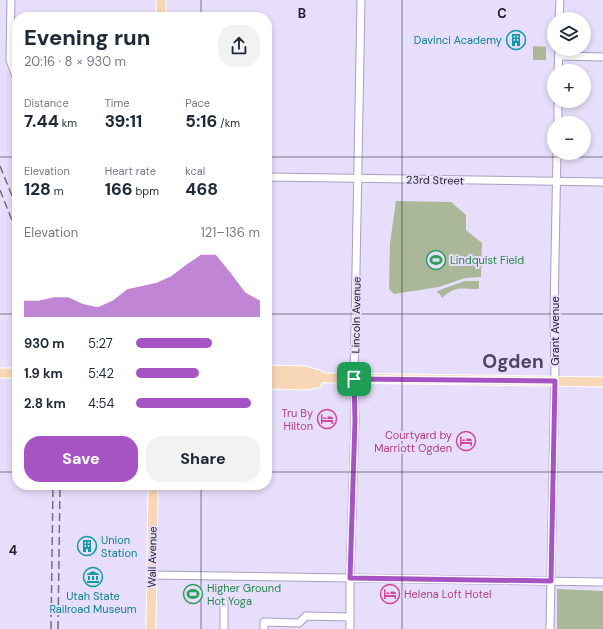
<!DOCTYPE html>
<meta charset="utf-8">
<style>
:root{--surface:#fff;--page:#f2f2f3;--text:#1f2937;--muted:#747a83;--accent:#a654c4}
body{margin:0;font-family:"DM Sans",sans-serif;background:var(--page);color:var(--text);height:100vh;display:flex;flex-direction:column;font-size:15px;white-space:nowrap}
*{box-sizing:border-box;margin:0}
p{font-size:13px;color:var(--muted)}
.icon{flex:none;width:22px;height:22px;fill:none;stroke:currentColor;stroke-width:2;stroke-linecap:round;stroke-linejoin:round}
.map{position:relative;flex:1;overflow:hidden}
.drawer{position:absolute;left:12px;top:12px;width:260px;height:478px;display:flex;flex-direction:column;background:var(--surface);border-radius:16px;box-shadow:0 2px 6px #0003}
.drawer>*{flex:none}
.fabs{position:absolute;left:547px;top:12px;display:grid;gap:8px}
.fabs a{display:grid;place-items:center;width:44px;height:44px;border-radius:50%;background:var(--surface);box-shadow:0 2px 6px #0003;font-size:20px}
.pin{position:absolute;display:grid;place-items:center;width:34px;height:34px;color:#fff;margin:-17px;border-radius:8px;box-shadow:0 2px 6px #0006}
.round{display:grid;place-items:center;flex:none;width:42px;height:42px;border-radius:16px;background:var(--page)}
.summary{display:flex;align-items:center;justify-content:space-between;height:68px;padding:0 12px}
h1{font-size:22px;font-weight:800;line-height:30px}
.metrics{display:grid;grid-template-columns:repeat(3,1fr);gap:6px;height:68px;padding:4px 12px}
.metrics div{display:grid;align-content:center}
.metrics b{font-size:17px;font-weight:800}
.metrics small{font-size:11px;font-weight:400}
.metrics p{font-size:11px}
.chart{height:112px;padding:8px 12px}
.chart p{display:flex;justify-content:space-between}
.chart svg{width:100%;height:72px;margin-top:4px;fill:var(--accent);opacity:.7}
.cta{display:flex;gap:8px;margin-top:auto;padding:8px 12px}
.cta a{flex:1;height:46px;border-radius:16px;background:var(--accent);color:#fff;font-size:16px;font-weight:800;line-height:46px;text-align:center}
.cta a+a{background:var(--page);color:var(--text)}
ul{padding:0 12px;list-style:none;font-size:13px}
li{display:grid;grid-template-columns:64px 48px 1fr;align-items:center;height:30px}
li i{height:10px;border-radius:5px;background:var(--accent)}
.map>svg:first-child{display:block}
.green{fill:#aab899}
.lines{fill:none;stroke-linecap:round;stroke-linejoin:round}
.minor-casing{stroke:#a9a0c1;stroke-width:9}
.major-casing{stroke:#fff;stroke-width:11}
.minor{stroke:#fff;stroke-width:7}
.major{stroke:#f8d7b6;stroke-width:9}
.rail{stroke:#746e81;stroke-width:1.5;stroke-dasharray:8 4;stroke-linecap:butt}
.route-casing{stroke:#fff;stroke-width:8}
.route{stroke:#a654c4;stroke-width:5}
.grid{fill:none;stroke:#24202d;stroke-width:1;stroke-opacity:0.55}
.labels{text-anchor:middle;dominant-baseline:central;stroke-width:4;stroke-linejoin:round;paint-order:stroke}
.culture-label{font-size:11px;fill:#0d838f;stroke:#e6defa;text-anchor:end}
.street-label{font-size:11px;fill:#24202d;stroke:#e6defa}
.leisure-label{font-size:11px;fill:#27864d;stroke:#e6defa;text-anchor:start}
.hotel-label{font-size:11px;fill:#b23c85;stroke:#e6defa;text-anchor:end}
.town-label{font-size:19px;font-weight:bold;fill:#4e4562;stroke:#e6defa}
.grid-label{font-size:13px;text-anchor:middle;font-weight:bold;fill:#24202d;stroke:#e6defa;stroke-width:4;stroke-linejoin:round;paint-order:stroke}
</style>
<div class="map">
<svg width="603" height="629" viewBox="0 0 603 629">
<rect width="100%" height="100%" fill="#e6defa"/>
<g class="green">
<path d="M533,46L546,47V60H533Z"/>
<path d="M396,201L451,202L466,215V230L482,243L481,277L465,278L439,287L394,294L389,289L390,243Z"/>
<path d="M465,281H479V289C461,289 456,285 442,298L440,294L438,293L437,291Z"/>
<path d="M557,589L603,591V629H557Z"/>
</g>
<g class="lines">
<g class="minor-casing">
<g id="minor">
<path d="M11,0L10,60L15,74"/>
<path d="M559,19L560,0"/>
<path d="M559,56L603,57"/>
<path d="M558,71L559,49"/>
<path d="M558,123V101"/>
<path d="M267,177L603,182"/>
<path d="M152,575L603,582"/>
<path d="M224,629V603"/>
<path d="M264,629V622L299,623L306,616L350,617"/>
<path d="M350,629V578L355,421L354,379L361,0"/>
<path d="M550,629L555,368L554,312L557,153"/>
</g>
</g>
<g class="major-casing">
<g id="major">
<path d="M161,17V0"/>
<path d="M267,370L305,371L319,375"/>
<path d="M0,373H17"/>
<path d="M267,377L603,382"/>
<path d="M267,384L305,385L317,383"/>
<path d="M151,629L153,485"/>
</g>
</g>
<use href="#minor" class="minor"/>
<use href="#major" class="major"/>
<g class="rail">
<path d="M0,166L17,208"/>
<path d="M0,190L17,233"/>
<path d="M51,629L53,485"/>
<path d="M58,629L60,485"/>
</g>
</g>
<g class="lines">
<g class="route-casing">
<path id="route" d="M354,379L555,381L551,581L350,578L355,421Z"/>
</g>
<use href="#route" class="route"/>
</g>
<path class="grid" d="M201,0V17M402,0V629M0,157H17M267,157H603M0,314H17M267,314H603M0,472H17M267,472H603M201,485V629"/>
<defs>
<g id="building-ring" transform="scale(1)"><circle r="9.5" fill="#e6defa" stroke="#0f9aa8" stroke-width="1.5"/><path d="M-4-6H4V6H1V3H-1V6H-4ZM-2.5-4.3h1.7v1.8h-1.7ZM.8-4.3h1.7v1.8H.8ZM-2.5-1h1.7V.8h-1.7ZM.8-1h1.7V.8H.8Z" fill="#0f9aa8"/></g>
<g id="stadium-ring" transform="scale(1)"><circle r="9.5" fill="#e6defa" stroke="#2e9e5b" stroke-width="1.5"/><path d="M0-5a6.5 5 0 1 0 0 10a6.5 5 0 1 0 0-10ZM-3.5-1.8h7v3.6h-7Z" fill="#2e9e5b"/></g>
<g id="hotel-ring" transform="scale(1)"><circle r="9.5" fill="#e6defa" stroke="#d1479c" stroke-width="1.5"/><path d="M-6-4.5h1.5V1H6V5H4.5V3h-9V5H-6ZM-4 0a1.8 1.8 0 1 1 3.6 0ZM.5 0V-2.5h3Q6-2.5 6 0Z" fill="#d1479c"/></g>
<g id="museum-ring" transform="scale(1)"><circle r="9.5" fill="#e6defa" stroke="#0f9aa8" stroke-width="1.5"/><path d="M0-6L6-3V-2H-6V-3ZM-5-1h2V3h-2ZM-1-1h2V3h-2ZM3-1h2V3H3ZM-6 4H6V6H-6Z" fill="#0f9aa8"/></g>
</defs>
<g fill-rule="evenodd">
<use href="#building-ring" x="516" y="40"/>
<use href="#stadium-ring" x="436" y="260"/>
<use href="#hotel-ring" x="327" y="419"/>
<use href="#hotel-ring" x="466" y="441"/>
<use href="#building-ring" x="87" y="546"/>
<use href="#museum-ring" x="93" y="577"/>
<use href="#stadium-ring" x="193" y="594"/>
<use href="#hotel-ring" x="390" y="594"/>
</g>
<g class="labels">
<g class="culture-label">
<text x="502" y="40">Davinci Academy</text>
<text x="101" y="540" text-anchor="start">Union<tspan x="101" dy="13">Station</tspan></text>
<text x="93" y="596" text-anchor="middle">Utah State<tspan x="93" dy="13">Railroad Museum</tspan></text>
</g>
<g class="street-label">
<text transform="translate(435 180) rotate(1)">23rd Street</text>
<text transform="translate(356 315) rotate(-89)">Lincoln Avenue</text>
<text transform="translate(555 331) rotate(-90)">Grant Avenue</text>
<text transform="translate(152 557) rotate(-89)">Wall Avenue</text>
</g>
<g class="leisure-label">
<text x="450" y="260">Lindquist Field</text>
<text x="207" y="588">Higher Ground<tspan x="207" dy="13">Hot Yoga</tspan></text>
</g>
<g class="hotel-label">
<text x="313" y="413">Tru By<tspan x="313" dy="13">Hilton</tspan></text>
<text x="452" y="435">Courtyard by<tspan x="452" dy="13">Marriott Ogden</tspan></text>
<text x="404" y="594" text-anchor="start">Helena Loft Hotel</text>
</g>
<g class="town-label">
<text x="513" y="361">Ogden</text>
</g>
</g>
<g class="grid-label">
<text x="302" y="18">B</text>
<text x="502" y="18">C</text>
<text x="13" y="555">4</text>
</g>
</svg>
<div class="fabs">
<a><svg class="icon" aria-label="layers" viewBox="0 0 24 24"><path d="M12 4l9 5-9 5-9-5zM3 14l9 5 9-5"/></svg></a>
<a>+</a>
<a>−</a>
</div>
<div class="pin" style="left:354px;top:379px;background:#1e9e55"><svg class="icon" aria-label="arrive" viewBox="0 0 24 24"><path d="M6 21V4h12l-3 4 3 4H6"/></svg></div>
<section class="drawer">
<div class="summary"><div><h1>Evening run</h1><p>20:16 · 8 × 930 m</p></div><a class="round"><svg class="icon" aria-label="share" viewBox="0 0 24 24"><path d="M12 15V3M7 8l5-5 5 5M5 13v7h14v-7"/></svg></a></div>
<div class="metrics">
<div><p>Distance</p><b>7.44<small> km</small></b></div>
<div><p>Time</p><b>39:11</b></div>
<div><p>Pace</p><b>5:16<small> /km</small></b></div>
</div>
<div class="metrics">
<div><p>Elevation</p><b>128<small> m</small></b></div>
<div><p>Heart rate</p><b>166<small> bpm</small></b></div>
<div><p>kcal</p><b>468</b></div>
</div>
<div class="chart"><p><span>Elevation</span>121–136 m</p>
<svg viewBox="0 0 160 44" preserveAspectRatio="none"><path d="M0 44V34L10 34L20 32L30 32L40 36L50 38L60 34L70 27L80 25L90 23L100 19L110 12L120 6L130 6L140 17L150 29L160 34V44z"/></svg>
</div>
<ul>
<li><b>930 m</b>5:27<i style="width:61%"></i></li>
<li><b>1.9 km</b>5:42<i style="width:51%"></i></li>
<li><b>2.8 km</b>4:54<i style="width:93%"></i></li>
</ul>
<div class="cta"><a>Save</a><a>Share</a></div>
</section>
</div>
